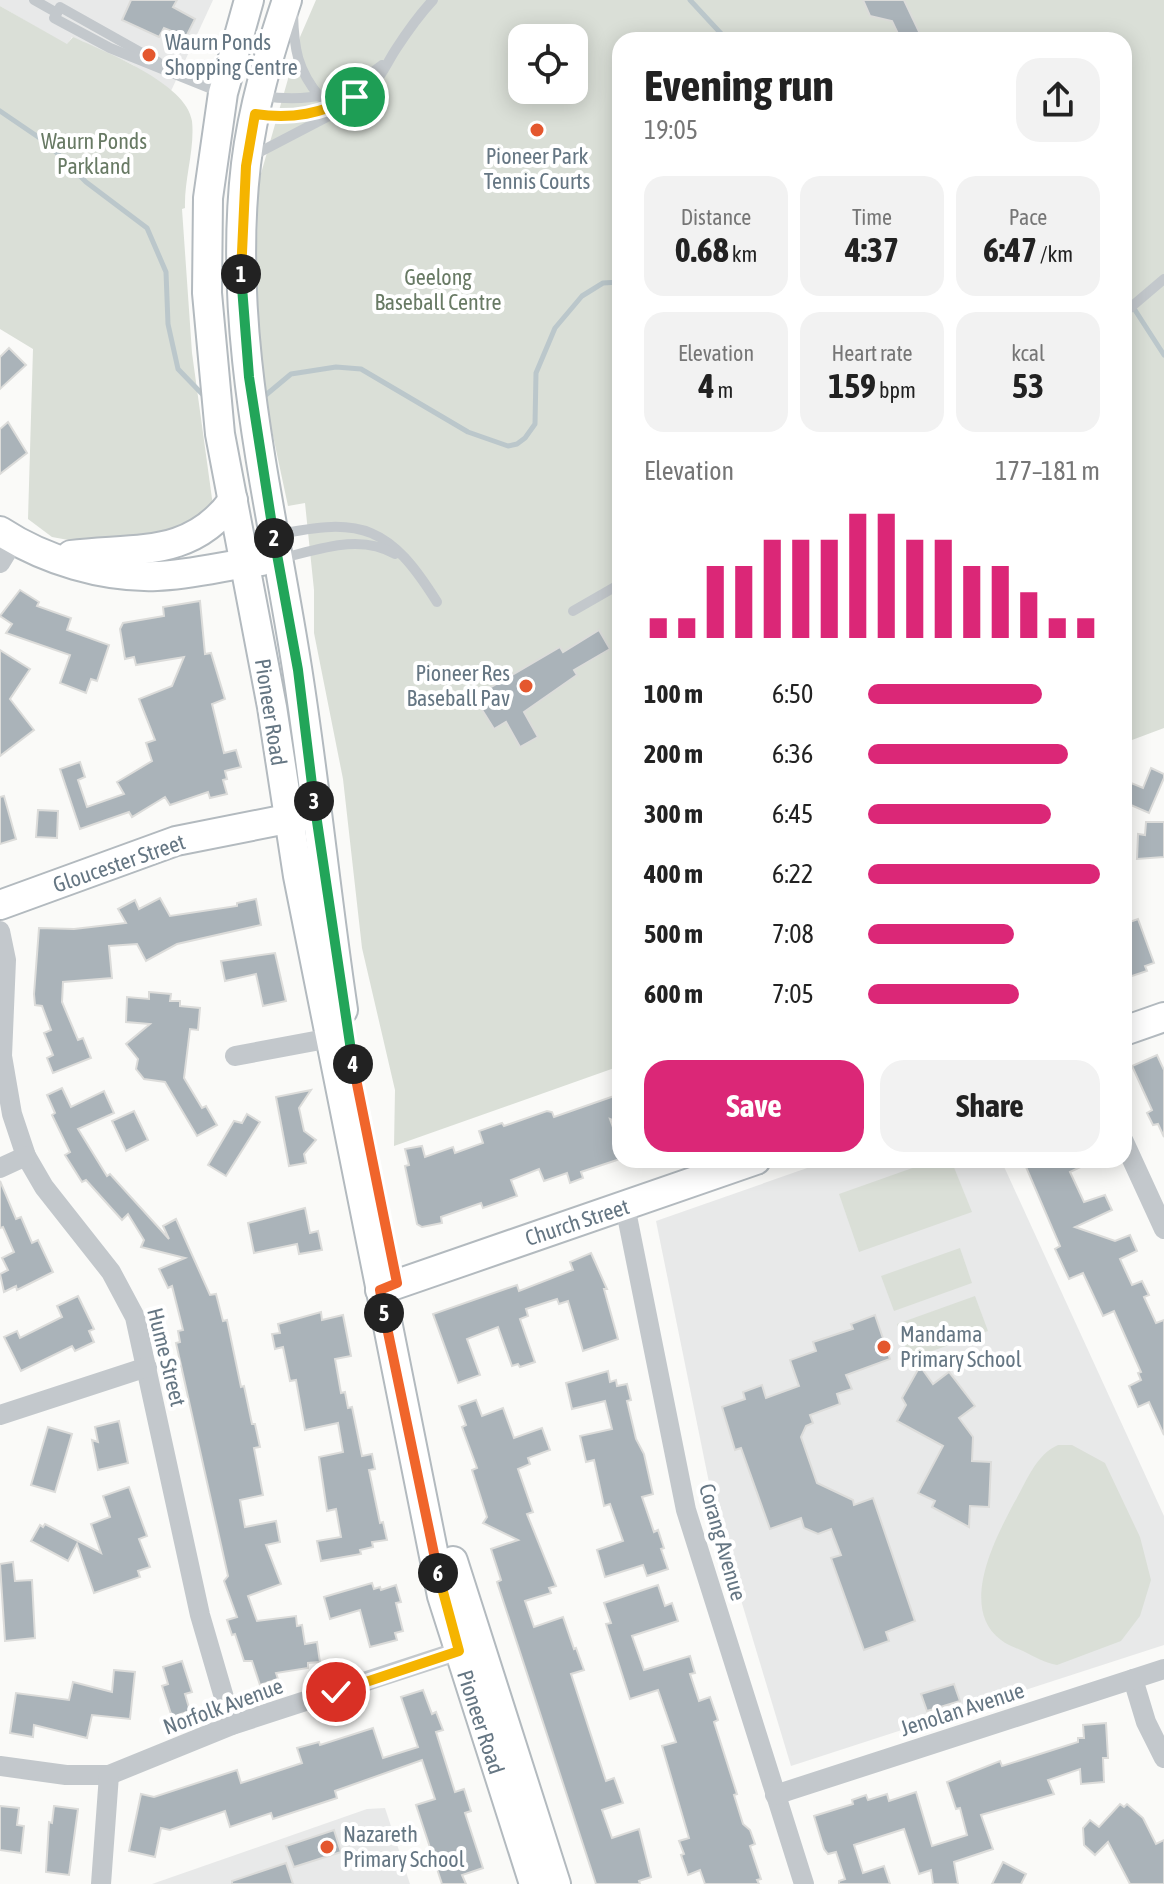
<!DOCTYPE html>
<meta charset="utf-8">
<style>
:root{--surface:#fff;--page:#f2f2f2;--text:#222;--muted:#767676;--accent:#db2777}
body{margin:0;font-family:"Asap Condensed",sans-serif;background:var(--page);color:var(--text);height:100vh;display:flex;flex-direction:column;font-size:30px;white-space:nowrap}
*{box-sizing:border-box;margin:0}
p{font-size:26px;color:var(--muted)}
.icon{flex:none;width:44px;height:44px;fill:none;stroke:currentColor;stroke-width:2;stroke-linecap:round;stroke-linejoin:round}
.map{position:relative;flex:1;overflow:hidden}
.side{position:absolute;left:612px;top:32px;width:520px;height:1136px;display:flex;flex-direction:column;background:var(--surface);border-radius:24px;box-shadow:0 4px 20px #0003}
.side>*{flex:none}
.tools{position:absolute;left:508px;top:24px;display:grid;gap:16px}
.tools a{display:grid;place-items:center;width:80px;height:80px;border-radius:16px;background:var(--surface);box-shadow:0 4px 20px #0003;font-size:40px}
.pin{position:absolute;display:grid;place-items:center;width:68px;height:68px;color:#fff;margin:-34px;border:4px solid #fff;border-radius:50%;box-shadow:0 2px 8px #0007}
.km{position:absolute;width:40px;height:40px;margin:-20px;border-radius:50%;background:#222;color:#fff;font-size:22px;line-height:40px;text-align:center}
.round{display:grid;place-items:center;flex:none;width:84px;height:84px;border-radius:24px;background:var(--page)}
.summary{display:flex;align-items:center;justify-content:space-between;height:136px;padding:0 32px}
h1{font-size:44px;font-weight:700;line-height:60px}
.stats{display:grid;grid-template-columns:repeat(3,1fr);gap:12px;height:136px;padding:8px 32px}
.stats div{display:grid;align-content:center;border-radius:20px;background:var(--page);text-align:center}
.stats b{font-size:34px;font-weight:700}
.stats small{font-size:22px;font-weight:400}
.stats p{font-size:22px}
.chart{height:224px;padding:16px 32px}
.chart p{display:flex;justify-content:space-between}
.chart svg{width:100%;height:144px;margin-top:8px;stroke:var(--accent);stroke-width:6}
.button{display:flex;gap:16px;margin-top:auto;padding:16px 32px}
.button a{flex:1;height:92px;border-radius:24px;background:var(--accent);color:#fff;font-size:32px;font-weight:700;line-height:92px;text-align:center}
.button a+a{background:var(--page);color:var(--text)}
ul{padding:0 32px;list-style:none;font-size:26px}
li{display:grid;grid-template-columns:128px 96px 1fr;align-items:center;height:60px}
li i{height:20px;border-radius:10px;background:var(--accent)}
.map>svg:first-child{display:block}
.built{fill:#e8e9e9}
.green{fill:#dadfd7;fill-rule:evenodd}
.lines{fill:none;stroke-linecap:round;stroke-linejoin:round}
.stream{stroke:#bbc7cb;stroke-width:5}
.building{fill:#aab3b9;stroke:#dcdcda;stroke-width:2}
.secondary-casing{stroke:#b3babf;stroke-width:32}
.lane{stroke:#c3c8cc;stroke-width:10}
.street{stroke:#c3c8cc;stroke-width:20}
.secondary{stroke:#fff;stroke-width:28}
.split-1-casing{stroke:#fff;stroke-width:16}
.split-2-casing{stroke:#fff;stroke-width:16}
.split-3-casing{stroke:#fff;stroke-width:16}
.split-4-casing{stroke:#fff;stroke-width:16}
.split-5-casing{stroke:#fff;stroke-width:16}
.split-6-casing{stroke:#fff;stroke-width:16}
.split-7-casing{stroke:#fff;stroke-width:16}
.split-1{stroke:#f5b400;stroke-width:10}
.split-2{stroke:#22a559;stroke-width:10}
.split-3{stroke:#22a559;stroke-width:10}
.split-4{stroke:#22a559;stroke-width:10}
.split-5{stroke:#f0652b;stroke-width:10}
.split-6{stroke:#f0652b;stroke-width:10}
.split-7{stroke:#f5b400;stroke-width:10}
.poi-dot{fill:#e4572e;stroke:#fff;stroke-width:3}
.labels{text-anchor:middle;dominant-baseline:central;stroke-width:8;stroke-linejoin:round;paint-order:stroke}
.poi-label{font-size:22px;fill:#657683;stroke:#fff;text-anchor:start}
.park-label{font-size:22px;fill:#687a64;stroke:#fff}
.street-label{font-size:22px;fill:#657683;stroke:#fff}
</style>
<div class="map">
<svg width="1164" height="1884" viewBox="0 0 1164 1884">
<rect width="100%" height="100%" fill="#fafaf8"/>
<g class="built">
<path d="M0,0H213L171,91L133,65L72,37L67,45L0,6Z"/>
<path d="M830,1160H1001L1164,1516V1645L791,1766L716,1517L656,1221Z"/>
<path d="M385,1808L410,1884H152L367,1809Z"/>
</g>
<g class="green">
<path d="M316,0H1164V728L1124,743V40H620V1066L394,1146L395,1090L362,948L343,779L314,633V590L305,503L288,506L263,389L256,302L258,184L300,37ZM522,38H574V90H522Z"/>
<path d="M0,6L67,44L73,37C103,51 187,83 192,121C195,149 184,179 185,208L182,209L192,353L214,513L170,539L90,544L52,537L28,519L33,349L0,329Z"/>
<path d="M935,1160H951L972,1212L859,1252L839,1194Z"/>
<path d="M960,1248L972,1283L894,1311L881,1276Z"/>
<path d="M975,1296L988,1331L910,1359L897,1324Z"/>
<path d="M1058,1445H1072L1105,1463L1140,1537L1151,1580L1140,1616L1121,1641L1057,1665C1045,1663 1035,1657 1023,1651C1016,1648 1007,1645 1001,1640C958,1608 996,1537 1014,1503C1026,1483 1035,1455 1058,1445Z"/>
</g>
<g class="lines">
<g class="stream">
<path d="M690,0L727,40"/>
<path d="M0,111L47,143L86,182L147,228L166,272L168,324L178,369L206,398"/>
<path d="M1124,293L1164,355"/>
<path d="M261,399L291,374L336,367L361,369L468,432L508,446L517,444L525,438L535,424L536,373L555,328L582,296L603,283L620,282"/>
</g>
</g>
<g class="building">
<path d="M131,0H177L173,7L195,19L186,37L164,28L159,37L122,20Z"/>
<path d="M863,0H904L923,40H901L892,21L870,16Z"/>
<path d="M9,348L26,365L0,389V357Z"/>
<path d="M8,422L27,453L0,474V429Z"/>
<path d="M20,590L39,602L37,606L71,618L67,630L109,645L97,681L91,679L86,693L60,683L70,655L6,633L12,624L0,616Z"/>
<path d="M200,601L205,654L211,653L225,699L212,704L224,753L236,750L241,767L225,771L227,779L223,780L227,794L210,798L208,792L170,805L165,797L132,817L129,812L80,829L60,769L80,762L85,777L78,780L87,807L124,794L117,782L152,761L146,743L155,740L139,699L172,686L184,657L136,665L134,657L125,659L120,629L123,623L164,616L163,607Z"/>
<path d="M599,630L610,649L574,670L577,675L524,712L538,737L520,747L506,722L494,729L474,697L560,647L563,652Z"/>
<path d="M0,650L30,669L10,699L34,730L0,756Z"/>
<path d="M1151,768L1164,774V778L1149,813L1124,802V780L1143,788Z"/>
<path d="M4,796L16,839L0,844V797Z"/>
<path d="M38,810L58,811L57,838L36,837Z"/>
<path d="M1146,822H1164V857L1137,859L1138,834L1145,835Z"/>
<path d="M160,898L170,916L237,906V903L256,899L261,925L177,944L146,961L137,944L109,946L112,978L63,982L62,1002L78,1040L83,1038L91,1058L53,1073L47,1058L53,1055L44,1033L51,1030L42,1006L35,1005L34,994L39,928L74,929L126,923L118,909L135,900L139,909Z"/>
<path d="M1138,919L1154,963L1145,966L1147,971L1129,977L1124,964V924Z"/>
<path d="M275,953L286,1001L263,1006L256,974L225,981L221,961Z"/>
<path d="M149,992L171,994L170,1001H180V1006L200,1008L198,1030L190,1029L184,1078L202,1108L206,1106L217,1125L197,1136L165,1082L144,1079L136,1069L138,1059L126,1044L150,1024L126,1022L127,997L149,999Z"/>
<path d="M1157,1055L1164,1070V1137L1158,1124L1153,1125L1147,1113L1152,1110L1132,1066Z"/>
<path d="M62,1088L71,1107L104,1091L114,1113L78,1129L107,1176L110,1174L169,1239L163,1226L176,1219L210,1295L216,1294L223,1321L227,1320L241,1387L244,1386L252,1424H255L260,1447L254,1448L263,1495L240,1500L245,1527L276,1521L280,1542L266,1545L281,1584L248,1596L257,1621L296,1616L297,1626L302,1625L305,1644L317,1642L320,1662L308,1663V1668L276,1673L278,1679L260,1685L252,1661H244L235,1634L232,1635L227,1620L237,1617L224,1581L228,1576L176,1343L180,1342L178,1331L183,1330L172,1286L168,1288L159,1269L185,1258L141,1247L144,1240L128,1214L122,1220L86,1180L82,1182L65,1155L70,1152L52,1115L55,1113L47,1095Z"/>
<path d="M311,1090L299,1108L304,1131L316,1140L304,1154L306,1163L289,1166L276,1097Z"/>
<path d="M620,1094V1123L610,1119L620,1147V1159L581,1172L583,1178L570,1183L567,1173L544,1181L539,1169L511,1180L517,1196L483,1208L481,1203L441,1217L442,1223L422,1227L417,1224L405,1166L409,1165L405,1149L422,1146L425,1157L453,1147L455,1153L483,1143L479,1131L502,1123L504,1126L547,1111L552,1112L554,1117Z"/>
<path d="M134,1111L148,1140L126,1151L112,1121Z"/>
<path d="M247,1114L260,1122L226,1176L208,1165L234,1121L242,1123Z"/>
<path d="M1023,1160H1095L1070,1172L1084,1202L1105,1195L1112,1210L1075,1227L1115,1241L1130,1235L1137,1251L1120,1259L1132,1285L1142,1281L1149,1295L1144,1297L1156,1323L1164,1320V1435L1149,1402L1138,1407L1129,1386L1141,1380L1138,1373L1141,1372L1114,1311L1103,1316L1083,1273L1069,1279L1055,1249L1060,1246Z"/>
<path d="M0,1181L16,1219L21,1217L32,1243L38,1240L53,1272L17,1290L16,1286L4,1292L0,1274L8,1270L2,1258L14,1252L3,1227L0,1228Z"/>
<path d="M305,1208L310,1233L318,1231L322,1250L299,1254L297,1244L254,1253L248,1223Z"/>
<path d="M591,1253L607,1289H604L618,1339L583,1351L568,1301L559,1304L557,1299L526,1309L528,1316L520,1319L535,1362L520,1367L518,1364L512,1366L498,1327L467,1339L480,1375L458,1383L433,1314L517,1285L519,1291L573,1270L570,1262Z"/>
<path d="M78,1296L94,1329L89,1331L94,1342L75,1351L72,1346L21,1371L4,1337L17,1331L20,1338L62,1317L57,1306Z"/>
<path d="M321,1312L322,1320L343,1315L351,1356L335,1359L341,1393L345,1392L348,1408L352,1407L362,1456L372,1454L375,1469L369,1470L380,1523L383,1522L387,1540L372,1542L373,1547L360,1550L361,1554L321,1561L317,1541L341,1537L336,1509L327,1511L319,1457L343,1452L338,1423L305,1430L296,1380L290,1381L283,1347L275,1349L272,1334L280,1333L278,1324Z"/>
<path d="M875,1315L890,1359L846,1375L852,1389L837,1394L840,1404L810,1415L813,1423L806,1426L801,1437L817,1483L853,1500L854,1505L873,1498L915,1621L886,1632L889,1641L864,1650L831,1558L841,1555L831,1529L818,1534L804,1528L801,1518L770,1529L741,1448L735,1450L722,1407L745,1399L743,1392L762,1385L766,1398L799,1386L790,1360L816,1351L813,1342L853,1329L851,1324Z"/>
<path d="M920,1366L933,1384L949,1372L975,1406L959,1418L973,1437L972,1461L991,1462L989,1507L970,1506L969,1527L932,1507L935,1501L918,1493L943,1446L897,1421L906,1405L902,1398Z"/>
<path d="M608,1371L610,1382L616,1380L617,1386L627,1384L631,1400L627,1401L636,1439L644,1454L653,1494L642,1497L654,1532L658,1530L664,1548L661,1549L668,1569L647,1576L643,1565L605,1577L597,1550L623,1541L610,1504L604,1506L594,1460L586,1462L580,1436L612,1429L605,1401L572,1409L566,1383Z"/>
<path d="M476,1400L482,1416L503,1408L514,1438L542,1428L550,1450L528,1458L530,1464L518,1469L533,1512L527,1514L556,1586L549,1588L551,1593L525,1601L534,1627L563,1617L574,1649L576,1648L584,1670L571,1674L606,1781L614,1778L623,1803L602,1810L612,1838L639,1829L651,1877L639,1881L640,1884H596L497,1582L501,1580L491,1549L518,1540L483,1523L487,1517L472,1470L477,1468L462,1427L466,1425L459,1406Z"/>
<path d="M119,1421L128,1463L98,1470L92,1440L98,1442L95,1427Z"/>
<path d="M48,1427L72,1434L55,1492L31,1485Z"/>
<path d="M129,1487L147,1536L139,1539L150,1567L138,1571L140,1577L94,1593L77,1544L68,1561L31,1541L40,1525L43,1527L45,1524L101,1553L91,1524L110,1517L103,1496Z"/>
<path d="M13,1562L15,1581L32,1580L35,1638L5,1641L0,1564Z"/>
<path d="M372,1583L374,1589L380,1587L381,1590L396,1585L401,1602L396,1603L403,1631L395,1633L397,1640L370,1647L360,1610L330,1619L324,1597Z"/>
<path d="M658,1585L665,1606L672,1603L678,1621L632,1636L644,1670L690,1656L695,1673L690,1674L699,1701L710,1697L718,1720L714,1722L737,1794L734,1795L743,1824L750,1830L755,1844L750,1846L761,1879L757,1880L759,1884H705L700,1870L688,1875L681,1855L684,1854L679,1841L689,1838L662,1746L676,1742L658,1690L630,1699L606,1624L611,1623L604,1603Z"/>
<path d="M182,1661L192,1692L185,1694L190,1711L172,1717L162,1686L168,1684L163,1667Z"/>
<path d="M114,1670L135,1672L130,1719L92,1715L87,1738L34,1725L33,1737L10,1733L16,1693L69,1700L73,1682L112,1692Z"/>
<path d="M954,1684L960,1701L927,1711L921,1694Z"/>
<path d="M423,1690L432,1714L436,1712L443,1730L436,1732L455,1792L464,1789L471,1811L465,1813L483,1868L462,1875L466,1884H442L416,1805L435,1799L422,1760L335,1791L337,1798L273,1819L271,1813L230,1827L225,1811L170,1830L161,1828L155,1857L129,1851L141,1794L154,1797L237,1770L241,1783L302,1763L297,1748L319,1742L320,1745L373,1728L383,1758L418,1747L401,1697Z"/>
<path d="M1106,1723L1108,1758H1103L1104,1782L1081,1784L1080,1769L1048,1780L1054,1794L981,1815L993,1849L954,1862L958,1884H933L931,1870L919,1874L904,1829L854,1845L863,1873L884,1866L890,1884H839V1881L845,1879L836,1852L828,1854L824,1849L814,1816L853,1804L852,1800L866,1795L868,1800L887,1794L889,1801L916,1792L932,1846L967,1835L960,1808L956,1809L947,1782L1000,1761L1002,1766L1078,1742V1738H1084L1083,1725Z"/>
<path d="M1120,1804L1124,1807L1127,1804L1143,1818L1156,1844L1164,1840V1884H1130L1108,1842L1095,1855L1084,1845L1083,1828L1090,1820L1099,1827Z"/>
<path d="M0,1806L19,1808L17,1825L24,1826L21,1853L0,1850Z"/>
<path d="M54,1806L78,1809L69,1875L46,1872L49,1822L52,1823Z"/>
<path d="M334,1830L341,1852L294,1867L286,1846Z"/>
<path d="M1003,1862L1026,1874L1021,1884H992Z"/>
<path d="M286,1863L293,1884H232V1881Z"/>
</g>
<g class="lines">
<g class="secondary-casing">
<g id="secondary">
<path d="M249,0L223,93L208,198L207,293L220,434L272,707L298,876L442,1596L534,1884"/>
<path d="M287,0C269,54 253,107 246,164C226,335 271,501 297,668C315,782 326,897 343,1010"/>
<path d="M0,531C44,560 104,578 157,576C192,575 227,565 261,561"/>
<path d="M71,555C134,547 191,559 233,500"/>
<path d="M0,905L176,841L307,815"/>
<path d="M1124,1031L1164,1017"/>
<path d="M380,1290L756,1160"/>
<path d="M453,1561L556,1884"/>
</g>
</g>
<g class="lane">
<path d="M34,0L57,13L60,7L158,62"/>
<path d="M57,13L54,18L110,48L222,93"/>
<path d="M293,14C294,48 297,70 320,97"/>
<path d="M263,96C308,103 346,95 382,65"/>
<path d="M255,114C295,121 340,114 372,86C382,76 388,61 396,49C407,32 419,15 433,0"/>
<path d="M254,155L346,107"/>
<path d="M1124,313L1164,279"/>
<path d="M276,535C363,516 390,527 437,602"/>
<path d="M279,559C317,550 359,533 395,554"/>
<path d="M573,611L620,584"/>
</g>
<g class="street">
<path d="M0,563L14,540"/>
<path d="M0,931L6,960L2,1056L12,1114L26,1156L44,1187L111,1272L135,1317L200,1615L232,1725"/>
<path d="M235,1056L331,1038"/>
<path d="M1124,1142L1164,1229"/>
<path d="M0,1168L26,1156"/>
<path d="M625,1206L686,1510L804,1884"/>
<path d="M0,1415L147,1367"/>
<path d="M1133,1679L1146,1722L1164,1758"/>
<path d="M0,1766L66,1775H109L232,1725L459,1651"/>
<path d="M775,1795L1164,1669"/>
<path d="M101,1884L109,1775"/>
</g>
<use href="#secondary" class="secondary"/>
</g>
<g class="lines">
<g class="split-1-casing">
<path id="split-1" d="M241,274L246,166L255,114C293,120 321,113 355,97"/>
</g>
<g class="split-2-casing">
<path id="split-2" d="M241,274L249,377L274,538"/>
</g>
<g class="split-3-casing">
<path id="split-3" d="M274,538L298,670L314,801"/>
</g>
<g class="split-4-casing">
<path id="split-4" d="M314,801L353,1064"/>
</g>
<g class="split-5-casing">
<path id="split-5" d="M353,1064L397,1283L380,1290L384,1313"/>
</g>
<g class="split-6-casing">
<path id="split-6" d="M384,1313L438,1573"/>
</g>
<g class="split-7-casing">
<path id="split-7" d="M336,1692L459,1651L438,1573"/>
</g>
<use href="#split-1" class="split-1"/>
<use href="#split-2" class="split-2"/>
<use href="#split-3" class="split-3"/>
<use href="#split-4" class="split-4"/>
<use href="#split-5" class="split-5"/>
<use href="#split-6" class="split-6"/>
<use href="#split-7" class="split-7"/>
</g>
<g class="poi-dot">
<circle cx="149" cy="55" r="8"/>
<circle cx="537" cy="130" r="8"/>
<circle cx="526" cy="686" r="8"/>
<circle cx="884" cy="1347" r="8"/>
<circle cx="327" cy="1847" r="8"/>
</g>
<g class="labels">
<g class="poi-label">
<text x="165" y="42">Waurn Ponds<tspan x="165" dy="25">Shopping Centre</tspan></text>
<text x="537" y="156" text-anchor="middle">Pioneer Park<tspan x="537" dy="25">Tennis Courts</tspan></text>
<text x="510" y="673" text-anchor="end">Pioneer Res<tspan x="510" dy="25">Baseball Pav</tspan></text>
<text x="900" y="1334">Mandama<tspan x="900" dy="25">Primary School</tspan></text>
<text x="343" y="1834">Nazareth<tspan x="343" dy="25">Primary School</tspan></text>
</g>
<g class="park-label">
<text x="94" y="141">Waurn Ponds<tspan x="94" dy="25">Parkland</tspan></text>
<text x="438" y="277">Geelong<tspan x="438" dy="25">Baseball Centre</tspan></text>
</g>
<g class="street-label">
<text transform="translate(271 712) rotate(81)">Pioneer Road</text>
<text transform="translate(119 863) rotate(-19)">Gloucester Street</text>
<text transform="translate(577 1222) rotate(-18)">Church Street</text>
<text transform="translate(167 1357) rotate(76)">Hume Street</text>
<text transform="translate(723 1542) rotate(74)">Corang Avenue</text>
<text transform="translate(223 1706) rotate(-20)">Norfolk Avenue</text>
<text transform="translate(962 1709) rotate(-18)">Jenolan Avenue</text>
<text transform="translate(481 1722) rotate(72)">Pioneer Road</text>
</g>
</g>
</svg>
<div class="tools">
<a><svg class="icon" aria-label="locate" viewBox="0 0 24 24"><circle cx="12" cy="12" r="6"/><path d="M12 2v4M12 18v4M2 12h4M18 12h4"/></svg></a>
</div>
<div class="pin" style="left:355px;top:97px;background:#1e9e55"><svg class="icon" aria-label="arrive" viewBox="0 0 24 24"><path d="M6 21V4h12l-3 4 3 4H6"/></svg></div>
<div class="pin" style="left:336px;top:1692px;background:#d93025"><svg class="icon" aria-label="check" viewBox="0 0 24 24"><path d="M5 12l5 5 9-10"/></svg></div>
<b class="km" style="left:241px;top:274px">1</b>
<b class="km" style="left:274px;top:538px">2</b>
<b class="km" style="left:314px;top:801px">3</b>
<b class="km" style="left:353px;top:1064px">4</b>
<b class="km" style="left:384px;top:1313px">5</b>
<b class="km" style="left:438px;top:1573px">6</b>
<section class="side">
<div class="summary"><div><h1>Evening run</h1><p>19:05</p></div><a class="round"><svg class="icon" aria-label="share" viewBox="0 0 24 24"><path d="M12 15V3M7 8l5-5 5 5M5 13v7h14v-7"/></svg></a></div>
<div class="stats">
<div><p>Distance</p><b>0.68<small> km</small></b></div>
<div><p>Time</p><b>4:37</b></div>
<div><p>Pace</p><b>6:47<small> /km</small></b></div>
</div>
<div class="stats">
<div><p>Elevation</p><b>4<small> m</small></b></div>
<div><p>Heart rate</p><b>159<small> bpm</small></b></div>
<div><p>kcal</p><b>53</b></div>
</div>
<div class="chart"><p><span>Elevation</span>177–181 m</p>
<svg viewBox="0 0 160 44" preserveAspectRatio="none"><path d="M5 44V38M15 44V38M25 44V22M35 44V22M45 44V14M55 44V14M65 44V14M75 44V6M85 44V6M95 44V14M105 44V14M115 44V22M125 44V22M135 44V30M145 44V38M155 44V38"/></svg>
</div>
<ul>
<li><b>100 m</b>6:50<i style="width:75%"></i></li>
<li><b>200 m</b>6:36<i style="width:86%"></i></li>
<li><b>300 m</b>6:45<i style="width:79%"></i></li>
<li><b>400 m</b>6:22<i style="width:100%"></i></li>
<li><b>500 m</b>7:08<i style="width:63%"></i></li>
<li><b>600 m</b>7:05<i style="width:65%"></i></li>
</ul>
<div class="button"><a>Save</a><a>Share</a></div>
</section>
</div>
